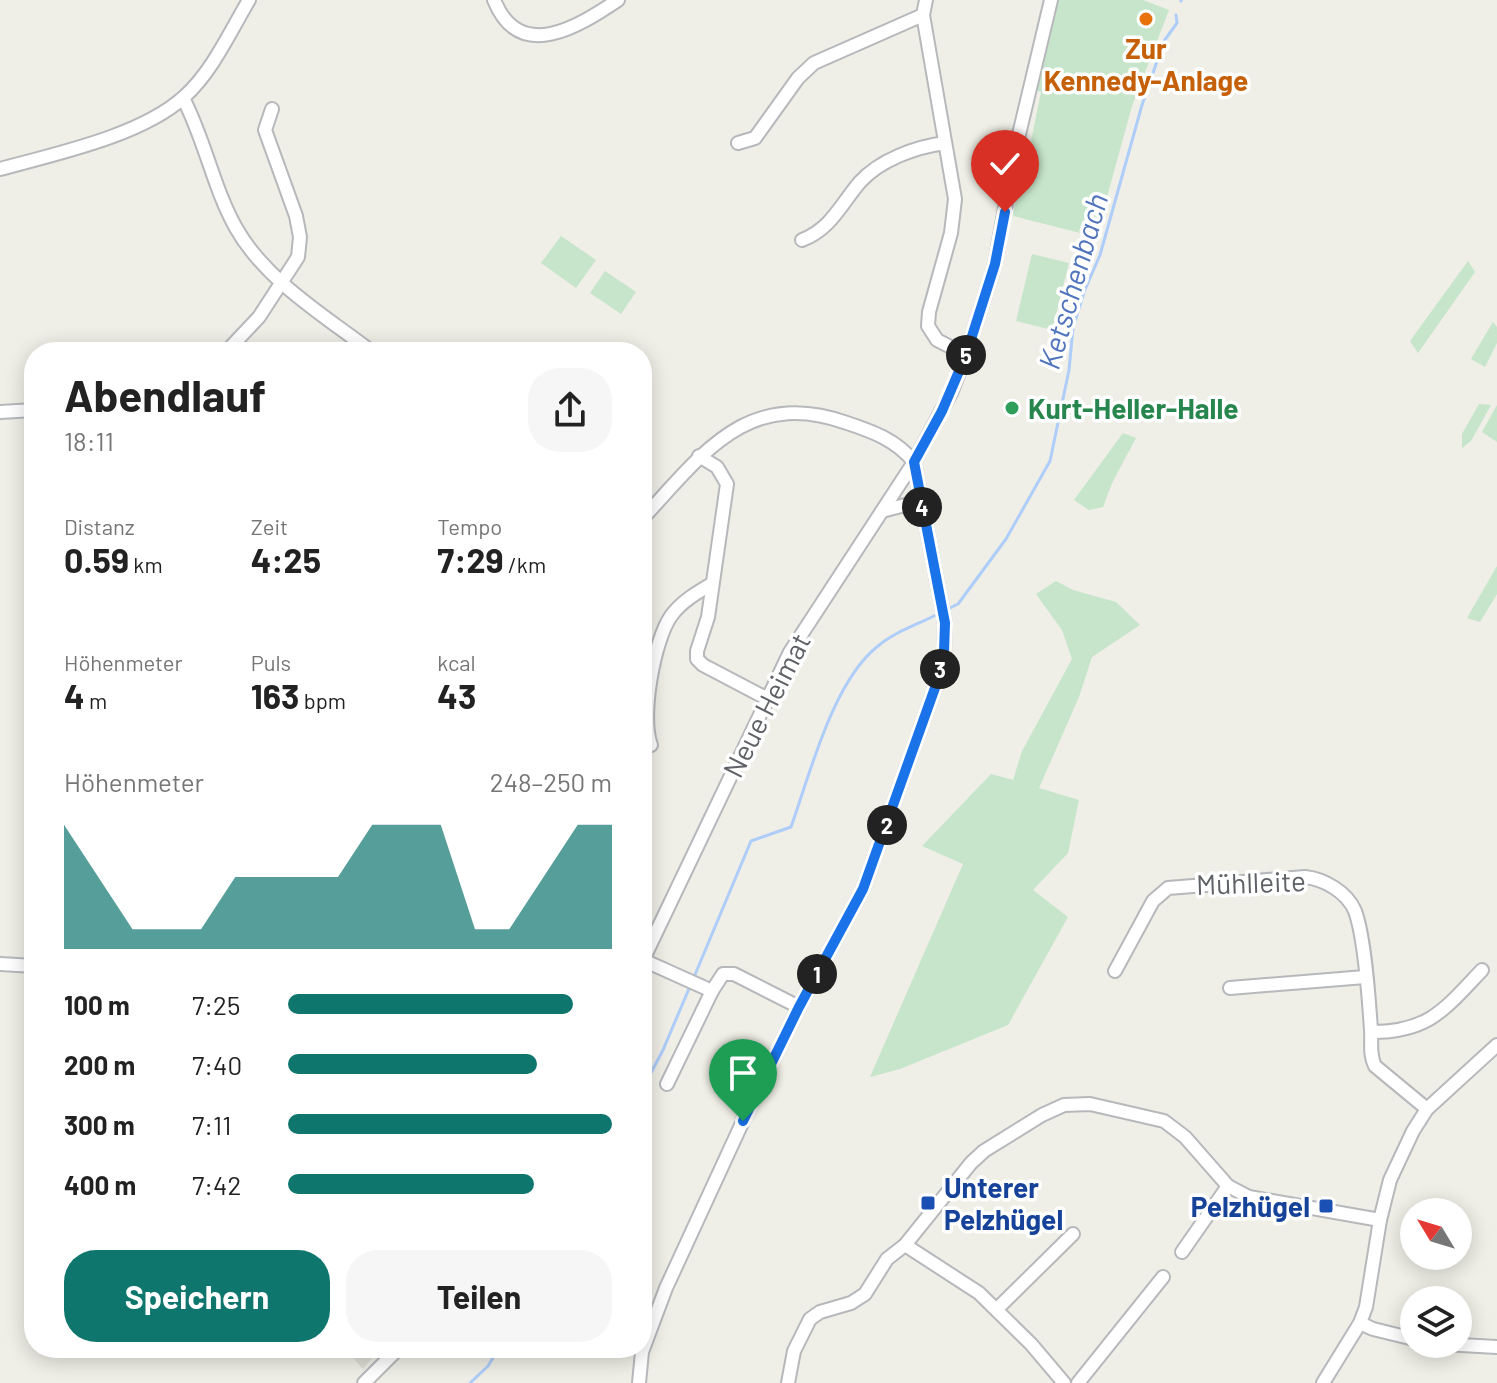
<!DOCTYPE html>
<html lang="de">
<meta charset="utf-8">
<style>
:root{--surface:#fff;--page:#f6f6f6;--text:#222;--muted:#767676;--accent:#0f766e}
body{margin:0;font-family:Barlow,sans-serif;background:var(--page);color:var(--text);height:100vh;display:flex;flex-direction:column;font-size:30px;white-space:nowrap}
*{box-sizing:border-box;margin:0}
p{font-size:26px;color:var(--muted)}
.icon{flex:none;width:44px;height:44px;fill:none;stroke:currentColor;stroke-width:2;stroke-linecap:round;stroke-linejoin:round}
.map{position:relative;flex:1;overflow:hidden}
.panel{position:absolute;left:24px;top:342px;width:628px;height:1016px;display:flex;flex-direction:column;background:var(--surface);border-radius:32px;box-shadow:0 4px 20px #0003}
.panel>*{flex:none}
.needle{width:52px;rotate:308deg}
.buttons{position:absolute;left:1400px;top:1198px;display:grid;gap:16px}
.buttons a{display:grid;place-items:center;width:72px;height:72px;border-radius:50%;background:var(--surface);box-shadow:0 4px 20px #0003;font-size:40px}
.pin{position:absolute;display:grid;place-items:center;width:68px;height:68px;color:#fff;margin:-82px -34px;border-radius:50% 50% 50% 0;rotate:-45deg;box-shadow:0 0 8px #0007}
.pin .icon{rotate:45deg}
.km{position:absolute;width:40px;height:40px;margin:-20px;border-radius:50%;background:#222;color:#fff;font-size:22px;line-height:40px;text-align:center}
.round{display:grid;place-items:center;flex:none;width:84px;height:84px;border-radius:32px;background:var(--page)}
.summary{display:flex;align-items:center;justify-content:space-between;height:136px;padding:0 40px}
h1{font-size:44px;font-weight:700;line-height:60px}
.metrics{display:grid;grid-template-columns:repeat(3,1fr);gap:12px;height:136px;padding:8px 40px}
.metrics div{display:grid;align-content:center}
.metrics b{font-size:34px;font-weight:700}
.metrics small{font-size:22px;font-weight:400}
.metrics p{font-size:22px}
.chart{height:224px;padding:16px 40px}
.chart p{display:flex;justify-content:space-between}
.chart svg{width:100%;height:144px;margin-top:8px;fill:var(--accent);opacity:.7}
.cta{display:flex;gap:16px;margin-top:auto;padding:16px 40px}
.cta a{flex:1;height:92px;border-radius:32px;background:var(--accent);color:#fff;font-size:32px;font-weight:700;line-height:92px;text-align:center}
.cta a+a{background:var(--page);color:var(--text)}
ul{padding:0 40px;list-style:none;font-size:26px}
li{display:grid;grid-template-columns:128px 96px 1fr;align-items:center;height:60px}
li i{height:20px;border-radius:10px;background:var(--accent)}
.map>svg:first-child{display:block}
.education{fill:#dfded5}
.green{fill:#c6e5ca}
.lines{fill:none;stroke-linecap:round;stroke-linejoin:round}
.stream{stroke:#aecdf9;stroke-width:3}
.minor-casing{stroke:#b7b8bc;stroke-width:16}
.minor{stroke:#fff;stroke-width:12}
.route-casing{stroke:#fff;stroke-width:16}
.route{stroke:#1a73e8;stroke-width:10}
.food-dot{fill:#e8710a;stroke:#fff;stroke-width:3}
.leisure-dot{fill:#2e9e5b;stroke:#fff;stroke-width:3}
.transit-dot{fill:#1a4fb4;stroke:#fff;stroke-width:3}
.labels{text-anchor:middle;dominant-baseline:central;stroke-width:7;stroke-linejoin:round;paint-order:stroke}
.food-label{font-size:28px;font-weight:bold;fill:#c56008;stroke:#fff}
.leisure-label{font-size:28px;font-weight:bold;fill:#27864d;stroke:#fff;text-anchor:start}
.street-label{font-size:28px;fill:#5e6166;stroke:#fff}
.transit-label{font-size:28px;font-weight:bold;fill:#164399;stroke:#fff;text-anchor:start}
.water-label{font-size:30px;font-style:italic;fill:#5175bc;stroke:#fff}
</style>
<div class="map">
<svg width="1497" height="1383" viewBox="0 0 1497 1383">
<rect width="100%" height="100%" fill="#efefe7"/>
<path class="education" d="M344,1348H381L363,1369Z"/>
<g class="green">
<path d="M1059,0H1143L1169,10L1132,106L1096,237L1013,216L1024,145L1030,146L1041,92L1035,90Z"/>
<path d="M561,236L596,260L576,288L541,263Z"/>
<path d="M1032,254L1069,263L1052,330L1016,321Z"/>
<path d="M1468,261L1475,272L1418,353L1410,341Z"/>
<path d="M605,271L636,292L621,314L590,293Z"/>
<path d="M1493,322L1497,327V343L1485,367L1471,359Z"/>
<path d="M1479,404L1491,405L1471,441L1462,448V434Z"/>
<path d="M1497,405V442L1482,432Z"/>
<path d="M1123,433L1136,438L1112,483L1103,507L1089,510L1074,500Z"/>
<path d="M1497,566V594L1480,622L1467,618Z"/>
<path d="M1056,581L1073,590L1116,602L1140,625L1092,657L1079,697L1039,788L1079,800L1068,853L1033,890L1068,917L1008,1025L900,1069L870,1077L963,864L922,846L991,774L1013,780L1022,751L1072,659L1062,630L1036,594Z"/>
</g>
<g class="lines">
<g class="stream">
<path d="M1181,1V0"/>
<path d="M948,609L958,604L1006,539L1050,461L1069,370L1073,328L1084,292L1100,255L1142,105L1164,41L1177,23L1176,15"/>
<path d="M694,977L751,841L791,827C810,774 833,681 878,646C894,632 919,624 938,614"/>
<path d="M642,1090L663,1050L691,984"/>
<path d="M470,1383L488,1366L499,1348"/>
</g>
<g class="minor-casing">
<g id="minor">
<path d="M494,0C520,64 579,26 618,0"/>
<path d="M926,0L923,15L955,199L951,233L929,312L928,326L937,340L966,355"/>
<path d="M183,98C205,140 213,187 236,228C266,281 325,316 372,352"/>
<path d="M738,143L755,138L798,78L814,63L923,15"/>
<path d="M0,169C55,154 141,136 184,97C212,72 230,32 249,0"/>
<path d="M802,240C831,229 841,204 860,182C880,160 915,147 945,143"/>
<path d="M226,352L259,317L298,257L300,237L296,216L265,130L272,109"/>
<path d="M0,412L34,410"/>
<path d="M699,456L717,467L727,484L708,617L697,651V659L703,665L768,699"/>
<path d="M882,511L905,505L919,513L923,520"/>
<path d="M651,745C640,718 654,640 671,616C681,602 695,594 710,585"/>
<path d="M643,960L712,991"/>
<path d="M642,962L790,652L914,462L951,393L966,355L995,264L1016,147L1051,0"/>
<path d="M0,964L34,966"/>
<path d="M1115,971L1153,901L1168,888L1305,877C1324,879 1347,892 1355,911C1365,938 1369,1000 1371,1030C1372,1043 1369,1054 1375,1066L1427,1109"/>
<path d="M1230,988L1365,977"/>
<path d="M1372,1032C1429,1032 1445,1009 1482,970"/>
<path d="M667,1084L712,991L723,974H734L799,1007"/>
<path d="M905,1245L979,1293L1031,1344L1064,1383"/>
<path d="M1182,1252L1228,1186"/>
<path d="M997,1309L1073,1234"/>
<path d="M1360,1323L1373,1329L1414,1339"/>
<path d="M1443,1344L1497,1347"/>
<path d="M364,1383L399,1348"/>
<path d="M639,1383L642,1352L666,1288L743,1121L799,1007L863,889L936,685L944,652L945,623L914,462C896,440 874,432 847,423C747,387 702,455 642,519"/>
<path d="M788,1383L794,1351L810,1319L820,1312L851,1303L865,1294L887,1259L905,1245L971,1163L984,1151L1042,1115L1064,1105L1090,1104L1164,1121L1185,1137L1228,1186L1249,1197L1380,1220"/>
<path d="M1078,1383L1163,1277"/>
<path d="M1323,1383L1360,1323L1366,1307L1380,1220L1390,1180L1413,1131L1427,1109L1497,1045"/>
</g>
</g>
<use href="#minor" class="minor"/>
</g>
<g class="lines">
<g class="route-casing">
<path id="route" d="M743,1121L799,1007L863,889L936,685L944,652L945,623L914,462L942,411L966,355L995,264L1005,212"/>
</g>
<use href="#route" class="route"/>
</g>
<circle class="food-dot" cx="1146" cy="19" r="8"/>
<circle class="leisure-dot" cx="1012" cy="408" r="8"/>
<g class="transit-dot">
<rect x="920" y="1195" width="16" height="16" rx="4"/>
<rect x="1318" y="1198" width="16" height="16" rx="4"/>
</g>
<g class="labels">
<g class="food-label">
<text x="1146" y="48">Zur<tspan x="1146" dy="32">Kennedy-Anlage</tspan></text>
</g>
<g class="leisure-label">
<text x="1028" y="408">Kurt-Heller-Halle</text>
</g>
<g class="street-label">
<text transform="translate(766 705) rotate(-63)">Neue Heimat</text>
<text transform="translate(1251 882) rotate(-2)">Mühlleite</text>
</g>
<g class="transit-label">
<text x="944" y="1187">Unterer<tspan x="944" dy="32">Pelzhügel</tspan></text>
<text x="1310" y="1206" text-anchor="end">Pelzhügel</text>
</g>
<g class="water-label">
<text transform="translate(1072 281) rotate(-74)">Ketschenbach</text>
</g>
</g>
</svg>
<div class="buttons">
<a><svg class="needle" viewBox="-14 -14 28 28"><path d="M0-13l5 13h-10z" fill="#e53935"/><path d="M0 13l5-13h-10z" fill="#767676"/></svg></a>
<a><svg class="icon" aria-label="layers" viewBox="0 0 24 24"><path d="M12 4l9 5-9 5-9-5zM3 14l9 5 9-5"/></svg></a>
</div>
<div class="pin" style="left:743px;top:1121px;background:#1e9e55"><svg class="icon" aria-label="arrive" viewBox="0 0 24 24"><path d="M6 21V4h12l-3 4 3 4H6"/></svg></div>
<div class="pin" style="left:1005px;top:212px;background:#d93025"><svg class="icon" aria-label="check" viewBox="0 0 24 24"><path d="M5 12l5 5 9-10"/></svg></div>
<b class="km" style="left:817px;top:974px">1</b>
<b class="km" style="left:887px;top:825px">2</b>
<b class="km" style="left:940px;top:669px">3</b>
<b class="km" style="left:922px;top:507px">4</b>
<b class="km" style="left:966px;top:355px">5</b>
<section class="panel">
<div class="summary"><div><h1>Abendlauf</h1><p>18:11</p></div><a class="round"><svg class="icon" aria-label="share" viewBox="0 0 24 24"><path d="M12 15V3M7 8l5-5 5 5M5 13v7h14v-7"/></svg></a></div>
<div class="metrics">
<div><p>Distanz</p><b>0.59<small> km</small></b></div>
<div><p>Zeit</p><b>4:25</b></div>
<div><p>Tempo</p><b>7:29<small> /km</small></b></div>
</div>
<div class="metrics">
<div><p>Höhenmeter</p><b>4<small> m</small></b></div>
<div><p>Puls</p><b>163<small> bpm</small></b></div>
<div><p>kcal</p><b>43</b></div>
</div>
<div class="chart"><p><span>Höhenmeter</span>248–250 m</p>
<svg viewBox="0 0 160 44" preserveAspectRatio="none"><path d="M0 44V6L10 22L20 38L30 38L40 38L50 22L60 22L70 22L80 22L90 6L100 6L110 6L120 38L130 38L140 22L150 6L160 6V44z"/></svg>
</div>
<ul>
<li><b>100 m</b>7:25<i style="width:88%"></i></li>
<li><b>200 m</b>7:40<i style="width:77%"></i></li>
<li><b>300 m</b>7:11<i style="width:100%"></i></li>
<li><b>400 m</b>7:42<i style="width:76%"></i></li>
</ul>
<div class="cta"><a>Speichern</a><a>Teilen</a></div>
</section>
</div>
